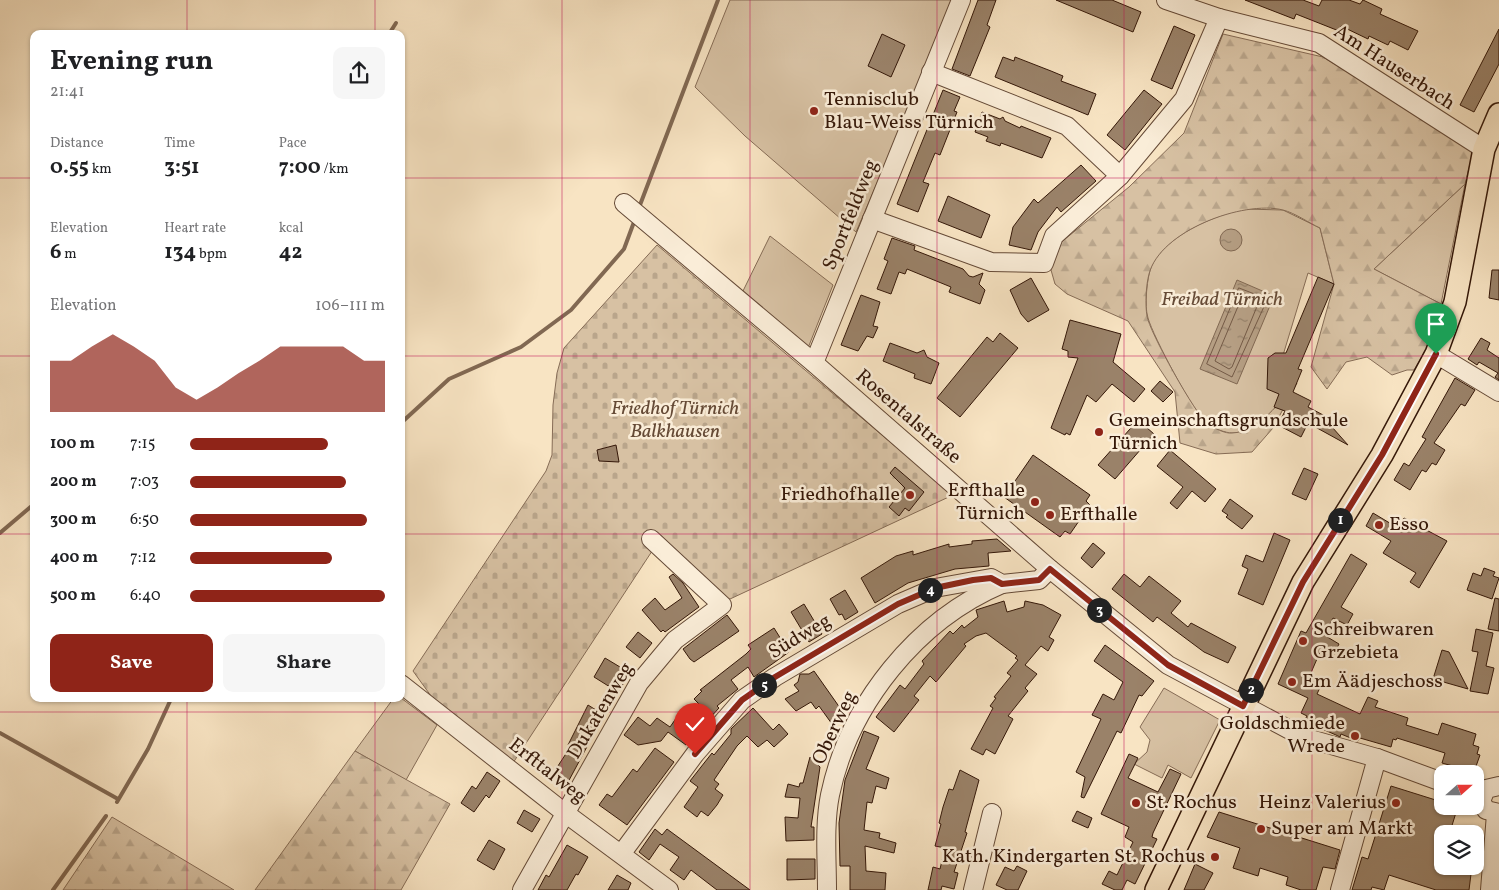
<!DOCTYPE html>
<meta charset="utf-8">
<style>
:root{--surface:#fff;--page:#f6f6f6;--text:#202124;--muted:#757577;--accent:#8f2418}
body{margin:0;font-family:Vollkorn,serif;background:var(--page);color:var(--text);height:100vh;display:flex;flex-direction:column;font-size:19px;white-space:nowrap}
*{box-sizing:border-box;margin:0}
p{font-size:16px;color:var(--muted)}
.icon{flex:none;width:28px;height:28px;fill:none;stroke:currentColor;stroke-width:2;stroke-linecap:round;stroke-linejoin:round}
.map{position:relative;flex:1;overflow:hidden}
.drawer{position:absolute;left:30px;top:30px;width:375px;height:672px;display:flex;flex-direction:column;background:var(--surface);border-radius:10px;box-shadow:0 1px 4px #0004}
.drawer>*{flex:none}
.needle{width:32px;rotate:69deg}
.buttons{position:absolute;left:1434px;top:765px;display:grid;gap:10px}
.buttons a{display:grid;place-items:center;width:50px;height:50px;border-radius:10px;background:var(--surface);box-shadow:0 1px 4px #0004;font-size:25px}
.pin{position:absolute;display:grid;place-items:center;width:42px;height:42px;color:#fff;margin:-51px -21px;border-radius:50% 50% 50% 0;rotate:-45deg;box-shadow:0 0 5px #0007}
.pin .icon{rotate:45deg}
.km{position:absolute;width:25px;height:25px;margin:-12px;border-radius:50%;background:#222;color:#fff;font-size:14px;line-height:25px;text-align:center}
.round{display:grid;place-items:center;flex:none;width:52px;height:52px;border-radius:10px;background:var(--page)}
.head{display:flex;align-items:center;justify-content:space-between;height:85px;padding:0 20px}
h1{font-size:28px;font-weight:700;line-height:38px}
.metrics{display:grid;grid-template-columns:repeat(3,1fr);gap:8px;height:85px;padding:5px 20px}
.metrics div{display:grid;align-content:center}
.metrics b{font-size:21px;font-weight:700}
.metrics small{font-size:14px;font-weight:400}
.metrics p{font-size:14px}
.chart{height:140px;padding:10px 20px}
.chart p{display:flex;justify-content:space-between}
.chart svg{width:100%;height:90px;margin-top:5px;fill:var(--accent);opacity:.7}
.button{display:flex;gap:10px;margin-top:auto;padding:10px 20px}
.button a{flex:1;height:58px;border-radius:10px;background:var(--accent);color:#fff;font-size:20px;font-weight:700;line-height:58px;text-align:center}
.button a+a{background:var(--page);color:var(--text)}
ul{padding:0 20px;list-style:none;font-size:16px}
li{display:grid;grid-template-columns:80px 60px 1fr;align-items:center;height:38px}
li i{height:12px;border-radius:6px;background:var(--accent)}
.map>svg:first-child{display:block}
.green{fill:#d7c1a3;stroke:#866c56}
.forest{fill:url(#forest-firs);stroke:#866c56}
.cemetery{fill:url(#cemetery-stones);stroke:#866c56}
.water{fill:url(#water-ripples);stroke:#816852}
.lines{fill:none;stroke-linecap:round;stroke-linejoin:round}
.shore{stroke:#745a46;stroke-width:1}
.stream{stroke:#816852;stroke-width:4}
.building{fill:#9a8269;stroke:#341708}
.minor-casing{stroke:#654a37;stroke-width:20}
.major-casing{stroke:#341708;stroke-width:24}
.minor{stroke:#faedd8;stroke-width:18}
.major{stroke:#f8e4c3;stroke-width:21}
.route-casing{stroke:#fff;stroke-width:10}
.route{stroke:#8f2418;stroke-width:6}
.grid{fill:none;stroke:#c2185b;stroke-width:1;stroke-opacity:0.55}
.poi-dot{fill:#8f2418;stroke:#faedd8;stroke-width:2}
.labels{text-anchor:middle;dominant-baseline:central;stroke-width:5;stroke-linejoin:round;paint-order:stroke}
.street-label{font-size:20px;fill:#341708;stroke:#faedd8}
.poi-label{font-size:20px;fill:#341708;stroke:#faedd8;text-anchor:start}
.park-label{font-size:20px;font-style:italic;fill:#654a36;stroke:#faedd8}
</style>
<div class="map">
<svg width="1499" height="890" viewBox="0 0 1499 890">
<defs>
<pattern id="forest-firs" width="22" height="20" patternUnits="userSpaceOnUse" patternTransform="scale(1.25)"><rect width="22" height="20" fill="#d7c1a3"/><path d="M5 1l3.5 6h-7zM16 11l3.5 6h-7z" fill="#b9a58b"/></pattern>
<pattern id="cemetery-stones" width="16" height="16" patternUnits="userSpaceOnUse" patternTransform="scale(1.25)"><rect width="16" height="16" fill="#d7c1a3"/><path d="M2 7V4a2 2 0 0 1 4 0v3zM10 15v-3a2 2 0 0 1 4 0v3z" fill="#b9a58b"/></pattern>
<pattern id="water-ripples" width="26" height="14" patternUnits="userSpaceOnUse" patternTransform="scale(1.25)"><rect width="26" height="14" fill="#b59e83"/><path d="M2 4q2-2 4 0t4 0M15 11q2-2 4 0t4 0" fill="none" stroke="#948069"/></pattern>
</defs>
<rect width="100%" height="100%" fill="#f8e4c3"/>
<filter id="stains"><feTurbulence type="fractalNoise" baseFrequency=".004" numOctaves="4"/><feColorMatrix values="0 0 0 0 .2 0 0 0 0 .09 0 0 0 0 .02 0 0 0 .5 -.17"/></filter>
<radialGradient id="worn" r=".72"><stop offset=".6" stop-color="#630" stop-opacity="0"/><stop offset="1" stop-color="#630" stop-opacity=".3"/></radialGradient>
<g class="green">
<path d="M730,0H956L856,232L745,136L695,87Z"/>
<path d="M1465,184L1441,304L1374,269Z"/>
<path d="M1244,209L1283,210L1320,228L1334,284L1308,273L1277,375L1297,383C1281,401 1258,433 1232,433C1226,433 1212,428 1207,424C1194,414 1153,336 1148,318C1144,307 1147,275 1152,265C1167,235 1213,216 1244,209Z"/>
<path d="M770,236L833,285L808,348L742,293Z"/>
<path d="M1164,688L1220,720L1191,778L1168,765L1162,778L1134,764L1147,752L1150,740L1140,727Z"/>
<path d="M401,698L437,725L406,780L355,751L393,699Z"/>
</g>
<g class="forest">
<path d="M1223,34L1323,57L1474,148L1465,184L1374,269L1441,304L1430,343L1414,370H1407L1392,375L1367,357L1346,362L1327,389L1311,367L1334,284L1320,228C1309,223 1295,213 1283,210C1243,200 1160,231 1149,274C1146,285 1145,304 1147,316C1149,331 1196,416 1208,424C1213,428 1226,434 1232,433C1259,432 1280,401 1297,383L1273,428L1252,452L1216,454L1180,443L1175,392L1128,321L1067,294L1055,284L1051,270L1053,256L1059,244L1129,187L1184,133Z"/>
<path d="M355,751L450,804L401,890H255Z"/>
<path d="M112,817L234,890H63Z"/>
</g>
<path class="cemetery" d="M657,245L953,495L730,599L718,596L658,542L511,766L444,714L413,671L546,471L552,455L553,405L557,373L564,348Z"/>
<g class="water">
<circle cx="1231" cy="240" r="11"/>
<path d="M1237,280L1274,296L1237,384L1200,369Z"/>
</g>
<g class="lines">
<g class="shore">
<path d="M1239,288L1265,298L1267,300L1232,377L1207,364Z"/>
<path d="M1245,296L1258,304L1232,367L1229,369L1215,361L1242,297Z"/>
</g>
<g class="stream">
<path d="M389,34L396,23"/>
<path d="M640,205L718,0"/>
<path d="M401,423L449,379L521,347L571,310L624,249L634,222"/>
<path d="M0,533L34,504"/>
<path d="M0,733L118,799"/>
<path d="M117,802L148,749L171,699"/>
<path d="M53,890L106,816"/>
</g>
</g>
<g class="building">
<path d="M978,0H996L987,25L990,27L970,76L952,69Z"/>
<path d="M1056,0H1112L1141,12L1133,32Z"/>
<path d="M1245,0H1303L1319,6L1322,0H1349L1360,4L1363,0L1382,9L1380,14L1418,31L1408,50L1390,41L1388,45L1369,36L1368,39L1341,26L1339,31L1296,14L1294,19Z"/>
<path d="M1174,26L1195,35L1172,89L1151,80Z"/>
<path d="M1499,29V64L1474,112L1460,105Z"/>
<path d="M882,34L905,45L891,77L868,66Z"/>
<path d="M1003,57L1014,61L1015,57L1051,71L1063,76L1061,81L1096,94L1088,115L995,77Z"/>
<path d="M943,90L960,97L954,111L957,112L940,155L935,153L923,182L929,184L918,212L897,204Z"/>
<path d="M1144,90L1162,104L1125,150L1107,135Z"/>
<path d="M982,112L1000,119L1003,117L1005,121L1020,128L1021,126L1051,138L1042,158L1001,143L1000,146L986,141L988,137L975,132Z"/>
<path d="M1081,165L1096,181L1061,212L1057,207L1038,232L1031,250L1009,245L1013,227L1034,199L1038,203Z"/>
<path d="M948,196L990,215L981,238L938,221Z"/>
<path d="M892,238L915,246L914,250L963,269L969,276L973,277L983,273L979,284L985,290L980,304L949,292L951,287L907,269L905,274L899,272L891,294L877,289L888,261L884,259Z"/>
<path d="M1492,270H1499V300L1489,298Z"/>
<path d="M1318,277L1334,284L1298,369L1302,370L1293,392L1311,401L1308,407L1325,416L1324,418L1348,445L1308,423L1301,437L1278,425L1285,411L1274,407L1279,394L1267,389L1268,358L1275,353H1286Z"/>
<path d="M1031,278L1049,310L1028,322L1021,314L1010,290Z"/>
<path d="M861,295L880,302L873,326L878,327L873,338L867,336L858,351L841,345Z"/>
<path d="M1070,320L1121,334L1113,362L1145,389L1134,402L1112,384L1096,402L1087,395L1070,435L1066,433L1065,435L1051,428L1078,358L1068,357V351L1062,349Z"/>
<path d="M1000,333L1018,348L960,417L937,398L987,337L993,342Z"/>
<path d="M1481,338L1490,343L1487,350L1499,358V380L1495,377L1498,373L1479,362L1477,365L1468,359Z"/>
<path d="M890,343L917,353L924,350L927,357L939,363L931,384L914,378L915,374L910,372L883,361Z"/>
<path d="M1455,378L1475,390L1465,406L1461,404L1434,443L1445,450L1436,465L1432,463L1426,472L1422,470L1410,490L1394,480L1404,463L1409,466L1426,439L1422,437Z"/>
<path d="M1160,381L1173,392L1163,402L1151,391Z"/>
<path d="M1138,420L1154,434L1115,479L1098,465Z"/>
<path d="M616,445L619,462L599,461L597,450Z"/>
<path d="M1170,450L1216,489L1205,502L1192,491L1177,509L1170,503L1183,487L1157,466Z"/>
<path d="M1033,455L1090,495L1086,501L1090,505L1070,534L1065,531L1060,537L1004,497Z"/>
<path d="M895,467L924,492L909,511L905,508L899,516L889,507L905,488L890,473Z"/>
<path d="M1304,468L1318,474L1306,500L1292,494Z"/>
<path d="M1230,499L1253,516L1242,529L1226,517L1228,515L1222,511Z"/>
<path d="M1373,513L1398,528L1404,518L1447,541L1419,588L1410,582L1416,573L1383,553L1391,541L1366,526Z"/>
<path d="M1274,533L1290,540L1263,605L1238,594L1248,569L1242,566L1246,555L1263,562Z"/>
<path d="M997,539L1011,551L988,553L989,566L955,569L908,583L875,603L861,578L896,556L913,551V555L949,544V547L972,544V541Z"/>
<path d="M1093,543L1105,553L1092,568L1081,558Z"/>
<path d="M1351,554L1367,564L1341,607L1353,614L1347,625L1333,618L1324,635L1339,644L1332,658L1320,652L1310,675L1323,681L1317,694L1360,714L1368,697L1378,701L1375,707L1408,718L1406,725L1438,735L1442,723L1476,734L1473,745L1479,747L1477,754L1480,755L1474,772L1442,763L1445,753L1397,738L1396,740L1393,739L1391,747L1360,738L1358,741L1341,734L1340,737L1336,735L1304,721L1307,716L1301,713L1308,698L1278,684L1301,631L1306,633Z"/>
<path d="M1484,568L1495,572L1493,576L1499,578L1492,599L1467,590L1473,573L1481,576Z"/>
<path d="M673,574L683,583L699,607L665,632L663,630L661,632L642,610L655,598L665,610L682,598L669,577Z"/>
<path d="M1124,574L1140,587L1149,576L1181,601L1171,613L1188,627L1191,623L1236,647L1228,663L1204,652L1157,617L1153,622L1112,589Z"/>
<path d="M845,590L858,612L845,620L842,614L839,615L830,599Z"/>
<path d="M1495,598L1499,599V631L1488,629Z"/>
<path d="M1004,601L1007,612L1024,607L1025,601L1043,605L1061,615L1049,637L1054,640L1048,651L1041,646L1025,665L1037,674L1025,688L1028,691L1008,716L1013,719L995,754L986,749L983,755L971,749L993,708L990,706L996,698L994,697L1011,676L1007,673L1018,660L1015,658L1017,656L986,633L976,636L964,644L966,646L936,682L930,676L914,696L919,700L894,732L876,717L900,685L905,689L924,664L922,661L950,631L953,634L962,625L964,628L978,617L976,610Z"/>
<path d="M804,604L822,634L809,642L791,612Z"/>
<path d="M727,615L739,631L694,662L690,659L683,649Z"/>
<path d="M774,628L789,652L754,677L748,667L731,680L738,689L717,706L719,708L708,720L706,718L686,745L668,732L661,741L638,745L624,735L638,717L650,726L657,718L670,727L677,717L685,723L701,706L694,699L702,691L700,690L746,654L751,649L748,645Z"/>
<path d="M1476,629L1493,633L1486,666L1494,668L1488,694L1470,691L1478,652L1472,651Z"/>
<path d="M638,632L652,643L640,658L626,647Z"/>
<path d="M1105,645L1154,681L1142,696L1139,695L1121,733L1117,731L1084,798L1081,797L1085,777L1076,772L1101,719L1092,715L1103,694L1114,700L1123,682L1094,661Z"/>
<path d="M1442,650L1449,652L1468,689L1433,679Z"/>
<path d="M605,658L630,673L618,692L594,677Z"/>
<path d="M814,671L845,715L832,724L819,706L816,709L811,702L796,711L785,699L799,691L794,685L798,682L800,674H809Z"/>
<path d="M588,705L604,715L567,784L552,775L571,746L568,745Z"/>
<path d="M753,708L773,730L779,724L788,734L774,747L767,740L758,747L747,736L737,746L714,780L719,784L715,789L723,795L717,805L708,816L701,811L697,817L684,807L698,787L690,781L712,753L714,755L731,734V729Z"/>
<path d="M864,731L879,737L866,769L889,778L886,789L876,786L872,803L867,802L864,830L880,833L879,838L896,843L894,853L865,846L866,871L886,873L885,890H850V866H840L839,823L845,780Z"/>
<path d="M655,748L674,762L627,825L599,805L607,794L612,797L633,769L637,772Z"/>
<path d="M1129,754L1138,758L1128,778L1158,792L1170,769L1181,774L1153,833L1152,837L1157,839L1135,884L1127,880L1122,890H1115L1102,884L1109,871L1117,875L1133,842L1125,837L1129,827L1101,814Z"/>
<path d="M810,757L820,767L811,827H814V840L786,841L785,817L798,818L800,798L785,797L788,784L799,787L800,783H803Z"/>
<path d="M960,770L979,780L965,832L967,833L954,872L958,873L954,889L942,886L941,890H928L933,867L940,869L945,848L935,846L941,824L939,823L943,807L949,789L953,790Z"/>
<path d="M487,772L500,781L489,798L486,795L474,812L461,803L472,786L476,789Z"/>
<path d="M1391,786L1442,802V806H1458L1450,832L1442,829V866H1472L1469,890H1436L1389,875L1384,890L1372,887L1371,890H1352L1362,857L1368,859Z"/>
<path d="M524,810L540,819L532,832L517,823Z"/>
<path d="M1077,811L1092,818L1088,828L1072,821Z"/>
<path d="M1219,812L1340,850L1335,869L1323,867L1316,890H1301L1286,885L1288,877L1260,868L1258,876L1233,868L1240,848L1207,837Z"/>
<path d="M655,829L662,835L667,829L750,890H717L691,870L684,880L670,870L679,857L660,844L649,860L639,852Z"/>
<path d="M489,840L505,849L494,870L477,860Z"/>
<path d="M567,845L588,857L578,875L576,874L567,890H538L546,875L549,877Z"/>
<path d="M787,859H815V879L787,880Z"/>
<path d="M1195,864L1213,873L1204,890H1184Z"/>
<path d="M1017,866L1027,871L1018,890H1007L996,885L1005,867L1014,871Z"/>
<path d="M617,875L631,883L628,890H608Z"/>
</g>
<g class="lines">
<g class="minor-casing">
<g id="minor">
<path d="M1166,0L1219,18L1319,43L1484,149"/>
<path d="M931,72L1067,126L1120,176L1184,99L1219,18"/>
<path d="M624,203L814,363L1050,569L1168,665L1303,737L1377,758L1442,782"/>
<path d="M872,219L991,262L1044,263L1054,236L1120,176"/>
<path d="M1436,354L1499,392"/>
<path d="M814,363L961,0"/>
<path d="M401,684L565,813L669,890"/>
<path d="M1499,786L1486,789L1481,801L1486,810L1499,813"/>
<path d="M622,853L695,754L742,700L775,677L898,604L935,588L991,578L1002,584L1039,580L1050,569"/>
<path d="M522,890L639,683L675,640L722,605L651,539"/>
<path d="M827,890C827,859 824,825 830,795C849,704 917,620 1002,584"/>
<path d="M973,890L992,813"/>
<path d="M1340,890L1377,758"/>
<path d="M1490,890L1496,814"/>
</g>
</g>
<g class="major-casing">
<path id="major" d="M1156,890L1303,582L1382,455L1436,354L1455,302L1484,149L1499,114"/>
</g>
<use href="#minor" class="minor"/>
<use href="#major" class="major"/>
</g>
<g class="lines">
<g class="route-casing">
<path id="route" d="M695,754L742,700L775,677L898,604L935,588L973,580L991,578L1002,584L1039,580L1050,569L1168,665L1243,706L1303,582L1382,455L1436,354"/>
</g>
<use href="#route" class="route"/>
</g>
<path class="grid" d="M187,0V34M375,0V34M562,0V890M750,0V890M937,0V890M1124,0V890M1312,0V890M0,178H34M401,178H1499M0,356H34M401,356H1499M0,534H34M401,534H1499M187,699V890M375,699V890M0,712H1499"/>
<g class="poi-dot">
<circle cx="814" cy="111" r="5"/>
<circle cx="1099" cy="432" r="5"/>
<circle cx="910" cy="495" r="5"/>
<circle cx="1035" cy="502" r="5"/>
<circle cx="1050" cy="515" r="5"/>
<circle cx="1379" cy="525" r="5"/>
<circle cx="1303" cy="641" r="5"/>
<circle cx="1292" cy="682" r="5"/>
<circle cx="1355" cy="736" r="5"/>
<circle cx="1136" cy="803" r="5"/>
<circle cx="1396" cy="803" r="5"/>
<circle cx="1261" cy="829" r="5"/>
<circle cx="1215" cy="857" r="5"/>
</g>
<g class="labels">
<g class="street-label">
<text transform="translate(1394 68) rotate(33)">Am Hauserbach</text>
<text transform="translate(851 215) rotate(-68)">Sportfeldweg</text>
<text transform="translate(908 417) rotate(41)">Rosentalstraße</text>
<text transform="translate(800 637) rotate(-31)">Südweg</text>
<text transform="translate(601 711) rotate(-59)">Dukatenweg</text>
<text transform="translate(835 728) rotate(-65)">Oberweg</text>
<text transform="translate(547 771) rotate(38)">Erfttalweg</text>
</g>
<g class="poi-label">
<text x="824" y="100">Tennisclub<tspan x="824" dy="23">Blau-Weiss Türnich</tspan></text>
<text x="1109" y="421">Gemeinschaftsgrundschule<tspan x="1109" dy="23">Türnich</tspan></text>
<text x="1025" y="491" text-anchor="end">Erfthalle<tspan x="1025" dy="23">Türnich</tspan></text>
<text x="900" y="495" text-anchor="end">Friedhofhalle</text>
<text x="1060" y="515">Erfthalle</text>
<text x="1389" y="525">Esso</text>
<text x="1313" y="630">Schreibwaren<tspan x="1313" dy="23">Grzebieta</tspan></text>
<text x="1302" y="682">Em Äädjeschoss</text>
<text x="1345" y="724" text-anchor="end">Goldschmiede<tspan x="1345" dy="23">Wrede</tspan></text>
<text x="1146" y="803">St. Rochus</text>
<text x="1386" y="803" text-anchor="end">Heinz Valerius</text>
<text x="1271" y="829">Super am Markt</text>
<text x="1205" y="857" text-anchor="end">Kath. Kindergarten St. Rochus</text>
</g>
<g class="park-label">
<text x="1222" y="300">Freibad Türnich</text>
<text x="675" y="409">Friedhof Türnich<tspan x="675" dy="23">Balkhausen</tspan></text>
</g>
</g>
<rect width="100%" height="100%" filter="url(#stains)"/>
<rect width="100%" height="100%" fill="url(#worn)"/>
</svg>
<div class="buttons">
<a><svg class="needle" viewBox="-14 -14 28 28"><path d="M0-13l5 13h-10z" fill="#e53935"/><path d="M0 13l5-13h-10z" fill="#757577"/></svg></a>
<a><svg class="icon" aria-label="layers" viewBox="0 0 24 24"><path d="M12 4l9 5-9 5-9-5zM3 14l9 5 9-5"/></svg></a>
</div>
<div class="pin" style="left:1436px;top:354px;background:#1e9e55"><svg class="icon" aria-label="arrive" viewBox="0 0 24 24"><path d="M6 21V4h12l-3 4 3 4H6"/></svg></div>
<div class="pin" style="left:695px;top:754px;background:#d93025"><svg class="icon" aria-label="check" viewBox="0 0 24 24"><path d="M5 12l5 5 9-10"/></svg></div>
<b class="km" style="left:1340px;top:520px">1</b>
<b class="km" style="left:1251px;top:690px">2</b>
<b class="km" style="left:1099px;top:610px">3</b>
<b class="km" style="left:930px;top:590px">4</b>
<b class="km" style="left:764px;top:685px">5</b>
<section class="drawer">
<div class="head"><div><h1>Evening run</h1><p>21:41</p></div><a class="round"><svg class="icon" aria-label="share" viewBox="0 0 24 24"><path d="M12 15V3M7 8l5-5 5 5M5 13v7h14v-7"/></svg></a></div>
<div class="metrics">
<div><p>Distance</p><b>0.55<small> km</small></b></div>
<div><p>Time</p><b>3:51</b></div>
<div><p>Pace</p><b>7:00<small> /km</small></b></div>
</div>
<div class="metrics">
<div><p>Elevation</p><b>6<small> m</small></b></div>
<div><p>Heart rate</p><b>134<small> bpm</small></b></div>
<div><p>kcal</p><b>42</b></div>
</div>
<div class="chart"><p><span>Elevation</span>106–111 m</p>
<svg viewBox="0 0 160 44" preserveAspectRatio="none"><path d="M0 44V19L10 19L20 12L30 6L40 12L50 19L60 32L70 38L80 32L90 25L100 19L110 12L120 12L130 12L140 12L150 19L160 19V44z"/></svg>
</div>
<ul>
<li><b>100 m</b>7:15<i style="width:71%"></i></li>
<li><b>200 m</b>7:03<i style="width:80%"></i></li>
<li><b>300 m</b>6:50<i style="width:91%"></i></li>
<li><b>400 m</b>7:12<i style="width:73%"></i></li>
<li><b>500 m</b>6:40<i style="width:100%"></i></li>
</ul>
<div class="button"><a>Save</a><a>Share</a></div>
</section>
</div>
